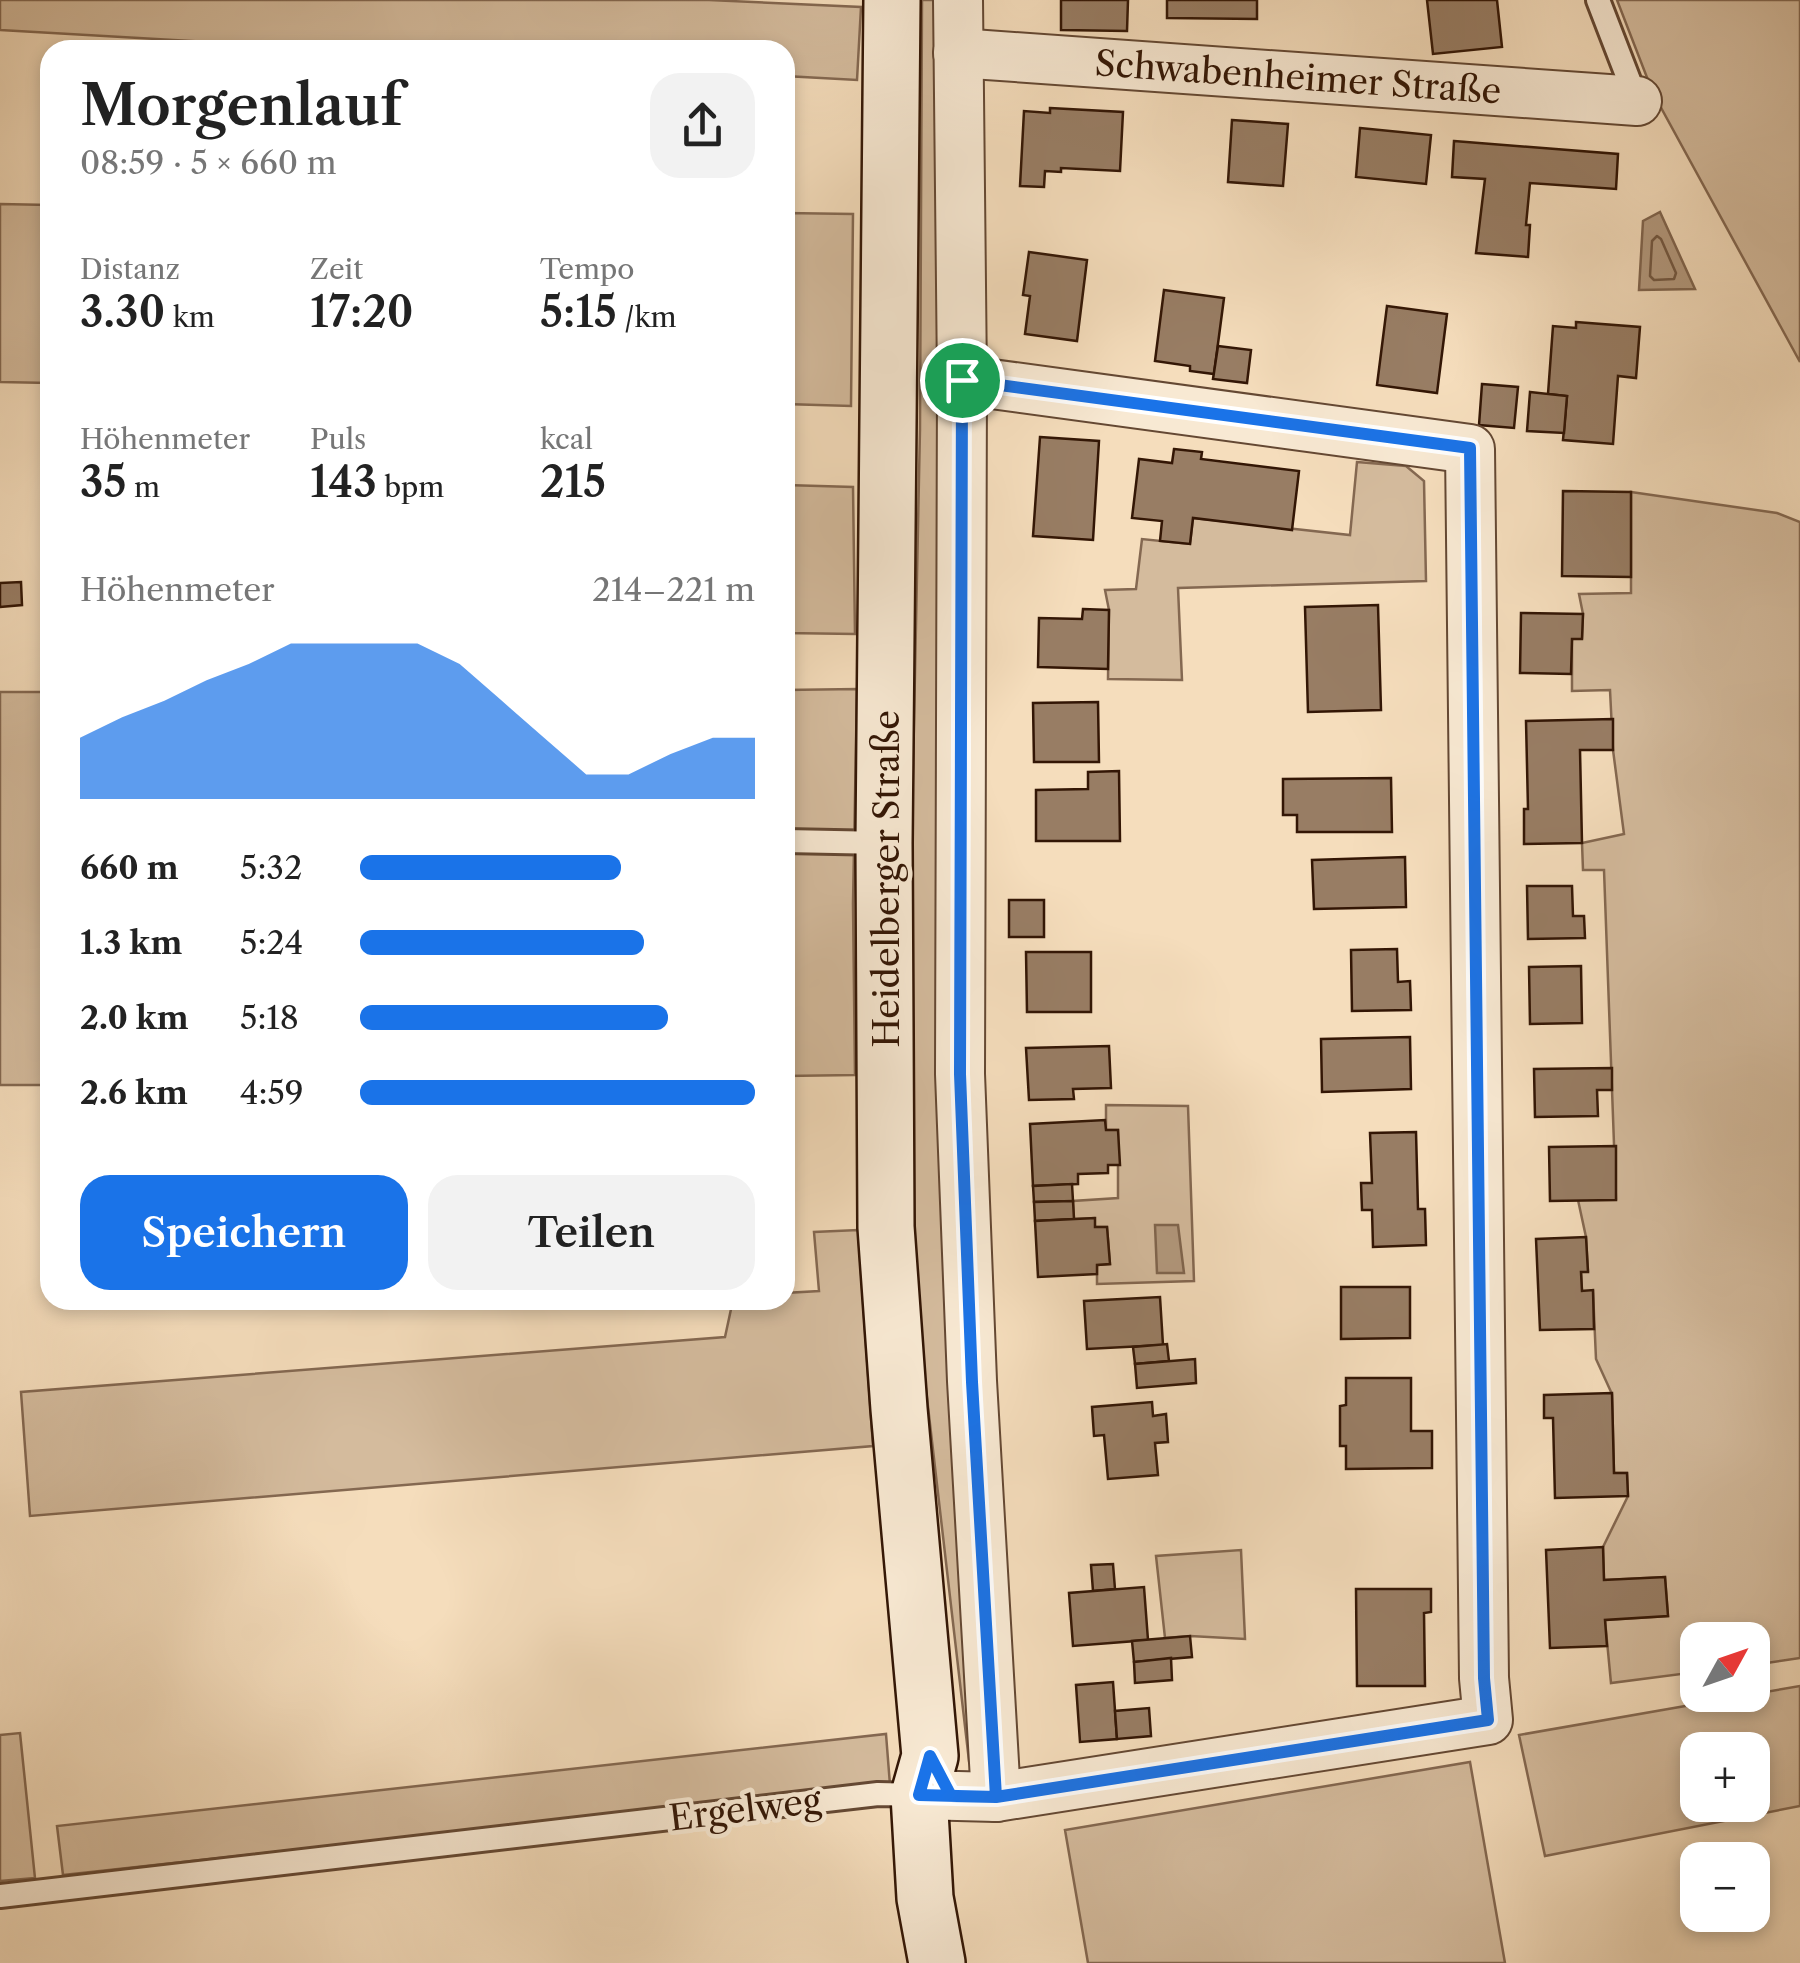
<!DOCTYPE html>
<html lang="de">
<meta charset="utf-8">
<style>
:root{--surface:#fff;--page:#f2f2f2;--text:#222;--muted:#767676;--accent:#1a73e8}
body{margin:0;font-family:"Libre Caslon Text",serif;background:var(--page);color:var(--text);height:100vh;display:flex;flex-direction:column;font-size:38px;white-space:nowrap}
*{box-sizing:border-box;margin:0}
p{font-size:32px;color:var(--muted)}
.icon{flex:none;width:55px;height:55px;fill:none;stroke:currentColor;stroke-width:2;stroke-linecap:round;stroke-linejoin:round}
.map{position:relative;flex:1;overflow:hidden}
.drawer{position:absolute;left:40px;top:40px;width:755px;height:1270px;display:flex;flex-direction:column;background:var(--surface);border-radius:30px;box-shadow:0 5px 15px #0003}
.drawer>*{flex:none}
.needle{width:65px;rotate:50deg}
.controls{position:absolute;left:1680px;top:1622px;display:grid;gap:20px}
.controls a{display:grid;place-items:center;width:90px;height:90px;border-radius:20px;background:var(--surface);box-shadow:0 5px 15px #0003;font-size:50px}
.pin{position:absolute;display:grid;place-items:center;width:85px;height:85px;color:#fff;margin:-42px;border:5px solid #fff;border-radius:50%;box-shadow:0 2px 10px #0007}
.round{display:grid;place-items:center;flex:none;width:105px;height:105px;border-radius:30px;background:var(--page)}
.head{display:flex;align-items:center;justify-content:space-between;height:170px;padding:0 40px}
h1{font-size:55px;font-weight:600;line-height:75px}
.stats{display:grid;grid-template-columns:repeat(3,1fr);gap:15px;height:170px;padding:10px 40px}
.stats div{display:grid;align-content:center}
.stats b{font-size:42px;font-weight:600}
.stats small{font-size:28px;font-weight:400}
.stats p{font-size:28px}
.chart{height:280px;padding:20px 40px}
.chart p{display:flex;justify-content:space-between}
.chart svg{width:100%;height:180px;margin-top:10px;fill:var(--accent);opacity:.7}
.cta{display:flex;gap:20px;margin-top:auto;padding:20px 40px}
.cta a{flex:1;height:115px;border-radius:30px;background:var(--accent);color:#fff;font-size:40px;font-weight:600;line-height:115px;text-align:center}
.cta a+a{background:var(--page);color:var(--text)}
ul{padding:0 40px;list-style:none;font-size:32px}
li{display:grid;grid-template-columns:160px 120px 1fr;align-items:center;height:75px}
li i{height:25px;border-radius:12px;background:var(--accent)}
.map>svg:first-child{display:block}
.green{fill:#d4bb9d;stroke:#846851;stroke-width:2.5;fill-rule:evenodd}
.water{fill:#b3997e;stroke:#80654e;stroke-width:2.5}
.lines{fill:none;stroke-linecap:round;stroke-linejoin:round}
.shore{stroke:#735842;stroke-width:2.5}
.building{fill:#987d64;stroke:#331605;stroke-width:2.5}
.service-casing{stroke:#644833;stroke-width:28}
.minor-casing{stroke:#644833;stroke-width:52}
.secondary-casing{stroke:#331605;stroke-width:60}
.service{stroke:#f8e9d3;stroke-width:22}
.minor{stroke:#f8e9d3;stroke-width:48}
.secondary{stroke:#f8e9d3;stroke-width:55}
.route-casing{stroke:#fff;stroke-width:20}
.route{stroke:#1a73e8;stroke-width:12}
.labels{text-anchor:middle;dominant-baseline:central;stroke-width:9;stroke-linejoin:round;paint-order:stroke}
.street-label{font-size:35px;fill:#331605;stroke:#f8e9d3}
</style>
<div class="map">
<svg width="1800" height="1963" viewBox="0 0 1800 1963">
<rect width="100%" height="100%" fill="#f5ddbc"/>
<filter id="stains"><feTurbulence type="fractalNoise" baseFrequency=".002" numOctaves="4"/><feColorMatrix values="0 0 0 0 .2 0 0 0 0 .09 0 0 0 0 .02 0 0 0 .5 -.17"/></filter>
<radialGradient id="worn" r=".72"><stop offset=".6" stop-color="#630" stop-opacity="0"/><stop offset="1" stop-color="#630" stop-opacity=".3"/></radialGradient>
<g class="green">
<path d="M0,0H709L861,7L857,80L785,76V50H346L0,30Z"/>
<path d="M922,0H944L983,1760L969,1761L919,1329L907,1063L920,429Z"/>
<path d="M1617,0H1800V362L1653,93Z"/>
<path d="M0,204L50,205V383L0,382Z"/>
<path d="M785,213L853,214L851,406L785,404Z"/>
<path d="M1357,462L1406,466L1424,481L1426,581L1178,588L1182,680L1108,679L1109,610L1105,590L1136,589L1142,539L1190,544L1193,518L1350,535Z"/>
<path d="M785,485L853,487L855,634L785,633Z"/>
<path d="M1631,492L1777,513L1800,522V1658L1753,1665L1752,1640H1698L1697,1672L1611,1683L1605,1620L1668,1616L1665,1577L1604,1580L1603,1547L1628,1496L1627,1473H1614L1612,1394L1596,1359L1593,1291H1582L1581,1272L1588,1271L1586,1237L1578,1200L1616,1199L1604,870H1583L1582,843L1624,834L1613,750L1610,690L1572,691V639L1582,638L1583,614L1579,594L1631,593Z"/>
<path d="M857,689L853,904L855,1075L785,1076V690Z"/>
<rect x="0" y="692" width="50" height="393"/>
<path d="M1106,1105L1188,1106L1194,1281L1097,1284V1265L1110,1264L1107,1227H1095L1094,1218L1074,1219L1073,1201L1118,1198V1130H1106Z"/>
<path d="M858,1230L873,1446L30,1516L21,1392L725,1337L733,1300H785V1293L819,1291L814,1232Z"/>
<path d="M1241,1550L1245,1639L1190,1636L1165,1638L1156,1556Z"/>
<path d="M1800,1686V1806L1545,1856L1519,1735ZM1698,1750H1752V1805H1698Z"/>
<path d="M20,1733L35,1878L0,1881V1735Z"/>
<path d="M886,1734L890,1785L63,1875L57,1826Z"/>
<path d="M1470,1762L1505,1963H1088L1065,1830Z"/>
</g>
<g class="water">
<path d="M1660,212L1695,289L1639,290L1643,221Z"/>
<path d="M1155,1225H1178L1184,1273H1157Z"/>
</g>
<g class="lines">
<path class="shore" d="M1657,236L1661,239L1676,273L1674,279L1654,280L1650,276L1652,241Z"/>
</g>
<g class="building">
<path d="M1061,0H1128L1127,31L1061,30Z"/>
<path d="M1167,0H1257V19L1167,18Z"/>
<path d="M1427,0H1497L1502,47L1433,54Z"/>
<path d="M1050,108L1123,112L1120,171L1061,168V172L1045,171L1044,187L1020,186L1024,111L1050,113Z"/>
<path d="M1232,120L1288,124L1283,186L1228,182Z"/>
<path d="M1360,128L1431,135L1426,184L1356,177Z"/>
<path d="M1454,141L1618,154L1616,189L1530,183L1526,225H1530L1528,257L1476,253L1485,179L1452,177Z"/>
<path d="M1029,252L1087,260L1077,341L1025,334L1030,296L1023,295Z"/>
<path d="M1164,290L1224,298L1214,374L1190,371V366L1155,361Z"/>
<path d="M1387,306L1447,314L1437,393L1377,385Z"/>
<path d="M1576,322L1640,327L1636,378L1618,376L1613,444L1563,440L1567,396L1548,394L1553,326L1576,328Z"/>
<path d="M1218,346L1251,350L1247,383L1213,379Z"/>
<path d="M1482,384L1518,387L1514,428L1479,425Z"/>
<path d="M1530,392L1567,396L1564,433L1527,431Z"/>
<path d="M1040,437L1099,441L1093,540L1033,536Z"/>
<path d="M1174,449L1202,452L1201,459L1299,471L1292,530L1193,518L1190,544L1160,541L1162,521L1132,518L1139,459L1172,463Z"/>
<path d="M1563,491L1631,492V577L1562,576Z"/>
<path d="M21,582L22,605L0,607V583Z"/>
<path d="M1378,605L1381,710L1308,712L1305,607Z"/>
<path d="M1083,609L1109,610L1108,669L1038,667L1039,618L1082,619Z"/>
<path d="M1521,613L1583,614L1582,639H1572L1571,674L1520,673Z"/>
<path d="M1098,702L1099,762H1034L1033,703Z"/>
<path d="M1613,719V750H1580L1582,843L1524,844V809H1528L1526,721Z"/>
<path d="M785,759H791L789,827H785Z"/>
<path d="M1119,771L1120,841H1036V790L1088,789V772Z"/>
<path d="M1391,778L1392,832H1297V815H1283V779Z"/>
<path d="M1405,857L1406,907L1314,909L1312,860Z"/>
<path d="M1527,886H1572L1573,916H1584L1585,938L1528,939Z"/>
<rect x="1009" y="900" width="35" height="37"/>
<path d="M1397,949L1398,982L1410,981L1411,1010L1352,1011L1351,950Z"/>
<path d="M1026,952H1091V1012H1027Z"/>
<path d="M1581,966L1582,1023L1530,1024L1529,967Z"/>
<path d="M1410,1037L1411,1089L1322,1092L1321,1039Z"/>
<path d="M1109,1046L1111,1088L1073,1089L1074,1099L1029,1100L1026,1048Z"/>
<path d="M1612,1068V1090H1597L1598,1116L1535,1117L1534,1069Z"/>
<path d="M1105,1120L1106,1130H1118L1120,1165H1108V1173L1078,1174V1184L1033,1186L1030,1124Z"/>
<path d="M1416,1132L1418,1209H1425L1426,1245L1373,1247L1372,1210H1362L1361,1183H1372L1370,1133Z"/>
<path d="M1616,1146V1200L1550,1201L1549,1147Z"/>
<path d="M1072,1184L1073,1201L1034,1202L1033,1186Z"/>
<path d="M1073,1201L1074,1219L1035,1221L1034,1202Z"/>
<path d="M1095,1218V1227H1107L1110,1264L1097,1265V1274L1038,1277L1035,1221Z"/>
<path d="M1586,1237L1588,1272H1581L1582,1291L1593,1290L1594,1329L1540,1330L1536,1239Z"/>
<path d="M1341,1287H1410V1338L1341,1339Z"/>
<path d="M1160,1297L1163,1345L1087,1349L1084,1301Z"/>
<path d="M1167,1344L1169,1361L1135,1364L1133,1347Z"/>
<path d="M1195,1359L1196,1383L1137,1388L1135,1364Z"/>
<path d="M1346,1378H1411V1431H1432V1468L1346,1469V1446H1340V1406L1346,1405Z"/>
<path d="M1612,1393L1614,1473H1627L1628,1496L1555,1498L1553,1418H1544V1395Z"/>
<path d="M1152,1402L1153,1416L1166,1414L1168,1442L1155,1443L1158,1475L1108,1479L1104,1435L1094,1436L1092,1407Z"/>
<path d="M1603,1547L1604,1580L1665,1577L1668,1616L1605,1620L1607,1646L1550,1648L1546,1550Z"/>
<path d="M1113,1564L1115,1589L1093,1591L1091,1565Z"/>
<path d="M1144,1587L1148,1640L1073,1646L1069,1593Z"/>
<path d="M1356,1589H1431V1612L1424,1613L1425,1686H1357Z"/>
<path d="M1190,1636L1192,1657L1134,1662L1132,1641Z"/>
<path d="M1171,1658L1172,1680L1135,1683L1134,1662Z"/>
<path d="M1113,1682L1117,1739L1080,1742L1076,1685Z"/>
<path d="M1149,1708L1151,1736L1117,1739L1115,1711Z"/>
</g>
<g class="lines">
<g class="service-casing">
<g id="service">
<path d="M1598,0L1637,101"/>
<path d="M785,841L884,843"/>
<path d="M0,1896L878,1794L919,1795"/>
</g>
</g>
<g class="minor-casing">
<g id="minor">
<path d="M958,0L962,380L960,1074L972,1381L996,1797"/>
<path d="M958,53L1637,101"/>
<path d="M919,1795L996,1797L1488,1720L1484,1678L1470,449L962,380"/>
</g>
</g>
<g class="secondary-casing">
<path id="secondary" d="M892,0L884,843L886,1227L899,1409L930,1756L919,1795L925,1898L937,1963"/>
</g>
<use href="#service" class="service"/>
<use href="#minor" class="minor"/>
<use href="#secondary" class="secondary"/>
</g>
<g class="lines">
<g class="route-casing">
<path id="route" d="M962,380L960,1074L972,1382L996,1797L919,1795L930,1756L951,1796L996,1797L1488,1720L1484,1678L1470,448L962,380"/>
</g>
<use href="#route" class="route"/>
</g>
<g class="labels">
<g class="street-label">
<text transform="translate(1298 77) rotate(4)">Schwabenheimer Straße</text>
<text transform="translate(886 879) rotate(-90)">Heidelberger Straße</text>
<text transform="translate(745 1809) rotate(-7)">Ergelweg</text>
</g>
</g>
<rect width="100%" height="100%" filter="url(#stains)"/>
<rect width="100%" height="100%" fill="url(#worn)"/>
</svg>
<div class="controls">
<a><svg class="needle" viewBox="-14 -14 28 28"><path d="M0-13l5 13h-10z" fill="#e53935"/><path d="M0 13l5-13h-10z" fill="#767676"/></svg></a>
<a>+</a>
<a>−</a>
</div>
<div class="pin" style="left:962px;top:380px;background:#1e9e55"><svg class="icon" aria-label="arrive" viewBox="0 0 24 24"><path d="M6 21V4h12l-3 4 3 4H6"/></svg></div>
<section class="drawer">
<div class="head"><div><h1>Morgenlauf</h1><p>08:59 · 5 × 660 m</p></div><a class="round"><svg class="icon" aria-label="share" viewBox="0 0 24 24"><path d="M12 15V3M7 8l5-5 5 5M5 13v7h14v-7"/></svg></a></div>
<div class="stats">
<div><p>Distanz</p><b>3.30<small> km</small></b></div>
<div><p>Zeit</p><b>17:20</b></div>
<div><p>Tempo</p><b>5:15<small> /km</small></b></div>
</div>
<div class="stats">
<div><p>Höhenmeter</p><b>35<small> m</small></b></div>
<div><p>Puls</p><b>143<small> bpm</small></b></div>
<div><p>kcal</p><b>215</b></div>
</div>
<div class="chart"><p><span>Höhenmeter</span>214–221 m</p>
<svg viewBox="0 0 160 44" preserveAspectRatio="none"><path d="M0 44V29L10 24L20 20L30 15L40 11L50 6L60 6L70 6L80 6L90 11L100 20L110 29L120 38L130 38L140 33L150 29L160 29V44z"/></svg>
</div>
<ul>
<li><b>660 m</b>5:32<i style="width:66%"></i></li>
<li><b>1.3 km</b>5:24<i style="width:72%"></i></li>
<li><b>2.0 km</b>5:18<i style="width:78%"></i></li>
<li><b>2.6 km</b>4:59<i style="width:100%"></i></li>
</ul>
<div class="cta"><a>Speichern</a><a>Teilen</a></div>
</section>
</div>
